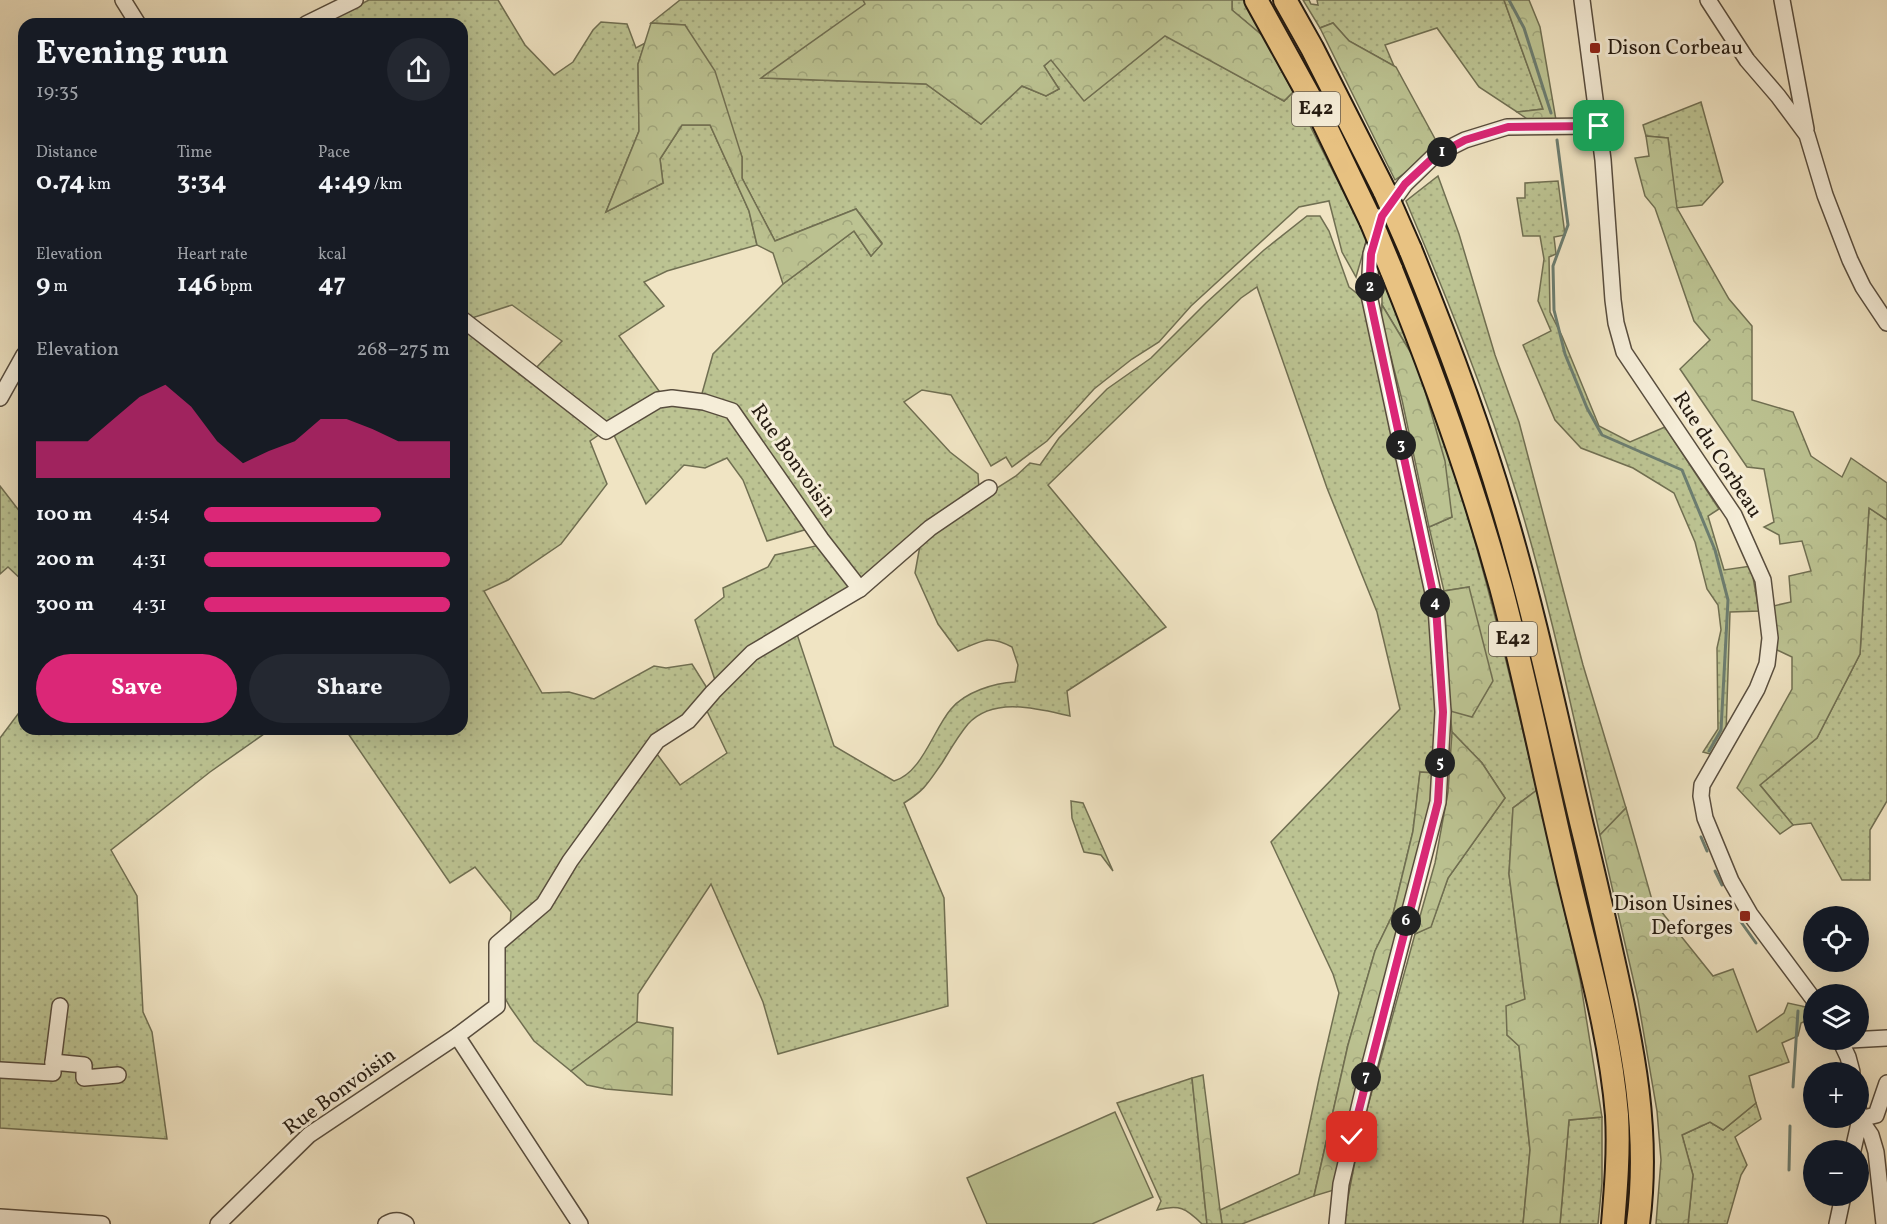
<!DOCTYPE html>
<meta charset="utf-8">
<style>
:root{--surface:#171b24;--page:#242831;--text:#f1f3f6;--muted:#9ea1a6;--accent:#db2777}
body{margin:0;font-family:Vollkorn,serif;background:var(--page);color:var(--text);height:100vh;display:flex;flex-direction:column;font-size:22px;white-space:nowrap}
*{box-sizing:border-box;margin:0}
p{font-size:20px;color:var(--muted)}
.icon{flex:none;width:33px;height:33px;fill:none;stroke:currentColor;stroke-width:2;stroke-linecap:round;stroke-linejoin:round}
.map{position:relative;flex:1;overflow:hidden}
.sheet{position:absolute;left:18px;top:18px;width:450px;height:717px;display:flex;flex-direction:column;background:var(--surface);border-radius:18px;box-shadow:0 6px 24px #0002}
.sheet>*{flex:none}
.buttons{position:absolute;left:1803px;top:906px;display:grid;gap:12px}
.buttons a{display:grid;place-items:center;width:66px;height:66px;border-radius:50%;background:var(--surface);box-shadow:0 6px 24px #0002;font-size:30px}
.pin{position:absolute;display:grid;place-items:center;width:51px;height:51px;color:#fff;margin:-26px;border-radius:12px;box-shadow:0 3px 9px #0006}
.km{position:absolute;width:30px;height:30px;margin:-15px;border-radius:50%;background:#222;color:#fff;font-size:16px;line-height:30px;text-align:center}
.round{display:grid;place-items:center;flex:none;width:63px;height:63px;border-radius:32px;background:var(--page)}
.headline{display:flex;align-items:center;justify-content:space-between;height:102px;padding:0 18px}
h1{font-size:33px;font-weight:700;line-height:45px}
.metrics{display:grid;grid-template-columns:repeat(3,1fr);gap:9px;height:102px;padding:6px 18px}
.metrics div{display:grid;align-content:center}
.metrics b{font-size:26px;font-weight:700}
.metrics small{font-size:16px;font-weight:400}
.metrics p{font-size:16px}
.chart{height:168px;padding:12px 18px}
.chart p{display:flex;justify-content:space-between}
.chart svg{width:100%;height:108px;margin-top:6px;fill:var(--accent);opacity:.7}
.action{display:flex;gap:12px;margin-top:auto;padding:12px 18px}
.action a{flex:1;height:69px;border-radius:36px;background:var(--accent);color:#fff;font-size:24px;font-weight:700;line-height:69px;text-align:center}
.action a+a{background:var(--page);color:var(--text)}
ul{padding:0 18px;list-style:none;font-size:20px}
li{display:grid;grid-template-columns:96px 72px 1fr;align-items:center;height:45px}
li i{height:15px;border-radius:8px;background:var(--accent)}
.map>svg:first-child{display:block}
.grass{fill:url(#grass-dots);stroke:#706f52;stroke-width:1.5}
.forest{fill:url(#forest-crowns);stroke:#706f52;stroke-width:1.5}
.park{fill:#bcc392;stroke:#706f52;stroke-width:1.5}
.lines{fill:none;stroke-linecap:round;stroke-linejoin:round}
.stream{stroke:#6c7d70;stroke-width:3}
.minor-casing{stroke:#584d3e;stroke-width:18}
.highway-casing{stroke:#251b11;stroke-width:26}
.minor{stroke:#f5edd8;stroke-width:15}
.highway{stroke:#e8c282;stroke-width:22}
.highway-bridge-casing{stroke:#251b11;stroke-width:26;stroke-linecap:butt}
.highway-bridge{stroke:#e8c282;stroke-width:22}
.route-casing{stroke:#fff;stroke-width:12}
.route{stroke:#db2777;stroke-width:8}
.poi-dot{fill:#8f2418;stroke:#f5edd8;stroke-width:2}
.labels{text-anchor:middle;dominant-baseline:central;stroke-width:6;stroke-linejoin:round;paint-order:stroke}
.shield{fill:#f5edd8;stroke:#635a4d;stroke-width:1.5}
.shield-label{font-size:20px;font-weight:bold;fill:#251b11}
.poi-label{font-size:21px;fill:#251b11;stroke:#f5edd8;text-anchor:start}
.street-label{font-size:21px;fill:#251b11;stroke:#f5edd8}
</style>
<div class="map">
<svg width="1887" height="1224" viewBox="0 0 1887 1224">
<defs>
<pattern id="grass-dots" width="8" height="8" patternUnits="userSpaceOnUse" patternTransform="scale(1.5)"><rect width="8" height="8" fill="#bcc392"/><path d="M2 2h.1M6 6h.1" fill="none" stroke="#a1a77d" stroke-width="1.8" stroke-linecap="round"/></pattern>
<pattern id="forest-crowns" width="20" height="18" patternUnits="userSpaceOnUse" patternTransform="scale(1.5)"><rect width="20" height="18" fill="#bcc392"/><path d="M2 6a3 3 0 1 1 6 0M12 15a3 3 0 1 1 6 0" fill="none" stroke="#a1a77d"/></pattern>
</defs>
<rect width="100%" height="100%" fill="#f0e4c3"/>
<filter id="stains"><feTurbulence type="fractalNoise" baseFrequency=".00333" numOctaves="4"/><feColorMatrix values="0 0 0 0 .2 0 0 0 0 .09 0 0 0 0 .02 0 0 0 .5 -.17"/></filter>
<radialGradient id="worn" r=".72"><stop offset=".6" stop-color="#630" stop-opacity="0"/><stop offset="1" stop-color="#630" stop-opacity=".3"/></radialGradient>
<g class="grass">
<path d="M369,0H498L525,45L554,75L573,62L593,30L601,22L627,24L636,48L645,43L638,64L639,131L606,212L663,183L660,159L682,125H710L749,211L757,245L667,271L644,282L664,306L619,336L662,395L613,423L601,420L535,369L562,341L512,305L469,319L462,314V24H321Z"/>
<path d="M680,0H863L866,4L762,78L926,84L981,124L1022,86L1046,96L1059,89L1044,66L1051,59L1085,100L1165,35L1284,101L1293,92L1367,239L1356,277L1342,252L1329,201L1299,207L1191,306L1159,342L1132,359L1094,389L1047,441L1012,467L1006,457L991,466L951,395L922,390L904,402L950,452L978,474L979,489L860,583L733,407L701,397L713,354L783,284L854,231L871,256L882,243L856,209L775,241L742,178V157L685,25L651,23Z"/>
<path d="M1232,0H1244L1263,36L1232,10Z"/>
<path d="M1303,0H1309L1311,4L1318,5L1317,0H1504L1543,109L1517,112L1479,87L1437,28L1385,45L1394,66L1349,41L1333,23L1320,28Z"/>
<path d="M1701,102L1723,182L1702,205L1676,208L1668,138L1646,136L1643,125Z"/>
<path d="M1438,176L1459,234L1495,355L1519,422L1583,665L1626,808L1600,835C1574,721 1551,606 1517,495C1486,394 1447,298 1406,201Z"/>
<path d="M1558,181L1565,235L1554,237L1556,254L1549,257L1550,312L1562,336L1599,426L1630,442L1665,427L1719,509L1708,516L1724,570L1751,566L1759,611L1730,612L1726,733L1710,754L1703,752L1718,729L1717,648L1721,630L1718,605L1707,589L1695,542L1674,493L1633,468L1581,448L1555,420L1523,345L1551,331L1538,301L1544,259L1540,236H1523L1517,198H1525V183Z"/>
<path d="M1307,216H1320L1329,231L1349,287L1364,299L1436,645L1435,773L1420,772L1413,831L1393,914L1375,951L1348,1045L1314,1196L1242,1224H1222L1220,1210L1299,1174L1319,1079L1339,993L1333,974L1271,842L1400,709L1377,612L1327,488L1257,287L1241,298L1048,485L1166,627L1067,691L1070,716C1038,709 994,696 968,724C958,736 950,750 942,763C928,783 925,790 904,803L944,898L948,1006L778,1054L763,1002L711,884L638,994L637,1022L571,1071L534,1041L510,1007L505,998L504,950L513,935L576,861L654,750L680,785L727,753L706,709L758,653L796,631L834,746L894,781C922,773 933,730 951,709C965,692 994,683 1015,682L1018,665L1012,647C988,634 982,641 958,651L938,624L915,573L921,540L934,528L1016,476L1030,463L1040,465L1059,438L1107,389L1151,358L1206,303L1264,250Z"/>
<path d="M1382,278C1407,340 1432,401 1452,465C1486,571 1511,681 1537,790L1513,808L1509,874L1525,999L1507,1035L1519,1046L1530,1150L1523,1224H1343L1360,1135L1415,934L1431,926L1448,878L1505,798L1482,763L1452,732L1450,711L1469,587L1444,591L1429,527L1452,517L1417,363L1382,305Z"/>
<path d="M462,324L603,432L590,441L607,484L561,544L508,580L484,591L542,693L569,692L594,699L654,666L666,668L692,664L707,688L690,714L662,732L544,898L510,927L511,912L475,867L450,883L345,729H462Z"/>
<path d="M672,401L732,415L811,528L767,541L743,480L727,458L705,468L684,465L646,504L613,433Z"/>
<path d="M0,486L24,517V582L8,567L0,574Z"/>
<path d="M1869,508L1887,520V801L1870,830V880H1842L1811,823L1793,825L1760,785L1817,738L1860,654Z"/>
<path d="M820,545L855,587L716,683L695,620L724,597L723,588L768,567L775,555Z"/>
<path d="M24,706V729H271L210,772L111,850L137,896L143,1012L152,1032L167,1139L0,1128V738Z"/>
<path d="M1071,801L1083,803L1113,871L1101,855L1084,852L1072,818Z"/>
<path d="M1192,1078L1207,1224H1202C1186,1208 1179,1204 1157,1210L1161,1201L1117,1103Z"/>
<path d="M1756,1103L1761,1119L1735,1137L1747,1165L1741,1175L1727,1224H1688L1693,1175L1682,1135L1710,1122L1723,1130Z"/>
<path d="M1602,1117V1183L1598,1224H1560L1569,1120Z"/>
</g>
<g class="forest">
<path d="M863,0H1232V10L1263,36L1293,92L1284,101L1165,36L1084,101L1051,60L1044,66L1059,89L1046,96L1022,86L981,124L926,84L761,78L865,4Z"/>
<path d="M1504,0H1529L1540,27L1556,120L1533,123L1517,112L1543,109Z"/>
<path d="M651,23L685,25L715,71L742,157V178L775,241L856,209L882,244L871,256L854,231L783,284L773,253L757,245L749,211L710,125H682L660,159L663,183L606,212L639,131L638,64Z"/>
<path d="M1333,23L1349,41L1396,67L1440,148L1395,180L1320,28Z"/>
<path d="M1646,136L1668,138L1677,208L1729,299L1752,326V400L1793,412L1811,456L1842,477L1851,458L1887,483V520L1869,508L1860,654L1817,738L1760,785L1793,825L1780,834L1737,788L1792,689V657L1775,649L1773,606L1791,602L1789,576L1811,571L1802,541L1780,544L1779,535L1764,527L1774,522L1764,469L1747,467L1680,369L1710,340L1694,321L1655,208L1645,196L1635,158L1649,156Z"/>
<path d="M1382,305L1417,363L1445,461L1452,517L1429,527L1402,400L1381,319Z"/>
<path d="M1469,587L1493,681L1472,717L1450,711L1444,591Z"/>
<path d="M1452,732L1482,763L1505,798L1448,878L1431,927L1415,934L1435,863L1448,792Z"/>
<path d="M1420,772L1435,773L1432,809L1334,1190L1314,1196L1348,1045L1375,951L1393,914L1413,831Z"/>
<path d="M1537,790L1580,979L1602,1117L1569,1120L1560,1224H1523L1530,1150L1519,1046L1507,1035L1506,1006L1525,999L1509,874L1513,808Z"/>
<path d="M1626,808L1652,900L1713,976L1733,969L1757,1032L1784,1013L1788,1003L1811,1008L1810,1019L1801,1023L1798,1036L1782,1043L1789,1062L1749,1076L1756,1103L1723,1130L1710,1122L1682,1135L1693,1175L1688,1224H1656L1661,1160L1657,1111L1638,1000L1600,835Z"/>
<path d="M637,1022L673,1028L672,1095L606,1089L587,1085L571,1071Z"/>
<path d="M1203,1075L1220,1210L1222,1224H1207L1192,1078Z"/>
</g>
<path class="park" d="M1115,1112L1153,1197L1092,1224H987L967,1178Z"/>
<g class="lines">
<g class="stream">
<path d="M1509,0L1524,28L1551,113"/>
<path d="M1557,140L1568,225L1553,266L1554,310L1565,354L1587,408L1602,435L1682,470L1715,550L1728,600L1721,730L1709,751"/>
<path d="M1701,837L1707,851"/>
<path d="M1715,871L1722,885"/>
<path d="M1741,922L1756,943"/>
<path d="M1793,1087L1798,1011"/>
<path d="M1789,1170L1790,1126"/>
</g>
<g class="minor-casing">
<g id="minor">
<path d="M123,0L138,24"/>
<path d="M1582,0L1603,160L1613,300L1616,323L1624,352L1734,515L1763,580L1770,638L1767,664L1757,689L1702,785L1701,796L1705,818L1731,881L1750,914L1814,1000"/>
<path d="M1708,0L1747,60L1778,96L1807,135L1825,195L1850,260L1863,287L1887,323"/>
<path d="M1782,0L1806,129"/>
<path d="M306,24L355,0"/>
<path d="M462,319L606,431L658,400L672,398L704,402L732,411L821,539L860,589"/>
<path d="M0,398L24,355"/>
<path d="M457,1036L580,1224"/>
<path d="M1840,1040L1848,1057L1852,1072"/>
<path d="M1850,1040L1887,1038"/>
<path d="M53,1062L60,1006"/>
<path d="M0,1070L53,1073V1062L84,1065V1078L118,1075"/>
<path d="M1860,1119L1871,1135L1876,1152L1884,1224"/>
<path d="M1860,1119L1876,1115L1887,1083"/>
<path d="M1853,1150L1860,1119L1858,1107"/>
<path d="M0,1217L102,1224"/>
<path d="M218,1224L309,1135L457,1036L497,1006V944L544,904L570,861L657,741L688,721L713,692L752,653L860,589L930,528L989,488"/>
<path d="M386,1224C393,1220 399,1219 406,1224"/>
<path d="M1337,1224L1341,1184L1363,1091L1438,802L1443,712L1436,607L1369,295L1371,254L1382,216L1405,184L1435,155L1465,140L1507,127L1599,126"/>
<path d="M1837,1224L1843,1196"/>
</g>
</g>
<g class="highway-casing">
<g id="highway">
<path d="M1256,0L1323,121L1371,221"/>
<path d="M1285,0L1312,48L1385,192"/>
<path d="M1410,249C1445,335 1478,422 1504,511C1535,615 1557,721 1582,826C1593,870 1603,914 1613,959C1633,1048 1650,1132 1638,1224"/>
<path d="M1391,269C1433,373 1471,479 1501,587C1525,677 1543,768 1564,858C1583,943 1610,1028 1617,1115C1619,1151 1616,1188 1613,1224"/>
</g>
</g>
<use href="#minor" class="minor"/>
<use href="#highway" class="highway"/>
<g class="highway-bridge-casing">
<g id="highway-bridge">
<path d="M1385,192L1410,249"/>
<path d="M1371,221L1391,269"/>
</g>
</g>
<use href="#highway-bridge" class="highway-bridge"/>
</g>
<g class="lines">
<g class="route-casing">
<path id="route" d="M1352,1137L1438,802L1443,712L1436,607L1369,295L1371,254L1382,216L1405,184L1435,156L1465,140L1508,127L1599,126"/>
</g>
<use href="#route" class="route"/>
</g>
<g class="poi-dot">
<rect x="1589" y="42" width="12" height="12" rx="3"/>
<rect x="1739" y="910" width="12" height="12" rx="3"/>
</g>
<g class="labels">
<g class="shield">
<rect x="1292" y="92" width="48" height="34" rx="4.5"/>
<rect x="1489" y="622" width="48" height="34" rx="4.5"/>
</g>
<g class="shield-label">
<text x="1316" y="109">E42</text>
<text x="1513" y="639">E42</text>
</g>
<g class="poi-label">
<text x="1607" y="48">Dison Corbeau</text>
<text x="1733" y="904" text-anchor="end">Dison Usines<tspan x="1733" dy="24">Deforges</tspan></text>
</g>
<g class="street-label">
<text transform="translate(1717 455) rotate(57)">Rue du Corbeau</text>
<text transform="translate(793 461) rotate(55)">Rue Bonvoisin</text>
<text transform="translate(340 1092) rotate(-36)">Rue Bonvoisin</text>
</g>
</g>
<rect width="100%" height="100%" filter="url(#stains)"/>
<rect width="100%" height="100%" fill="url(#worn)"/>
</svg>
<div class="buttons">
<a><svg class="icon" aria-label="locate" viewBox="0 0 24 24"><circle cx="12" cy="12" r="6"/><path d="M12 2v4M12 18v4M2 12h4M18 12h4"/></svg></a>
<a><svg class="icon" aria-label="layers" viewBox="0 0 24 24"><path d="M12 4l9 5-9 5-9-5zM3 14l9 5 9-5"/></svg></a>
<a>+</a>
<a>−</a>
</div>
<div class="pin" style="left:1599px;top:126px;background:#1e9e55"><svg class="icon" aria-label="arrive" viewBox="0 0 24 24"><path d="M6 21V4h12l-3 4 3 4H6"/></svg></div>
<div class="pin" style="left:1352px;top:1137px;background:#d93025"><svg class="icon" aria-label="check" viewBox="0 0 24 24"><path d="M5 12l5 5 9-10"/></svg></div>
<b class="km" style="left:1442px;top:152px">1</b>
<b class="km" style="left:1370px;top:287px">2</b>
<b class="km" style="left:1401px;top:445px">3</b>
<b class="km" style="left:1435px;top:603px">4</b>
<b class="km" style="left:1440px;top:763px">5</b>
<b class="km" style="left:1406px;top:921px">6</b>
<b class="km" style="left:1366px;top:1077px">7</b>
<section class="sheet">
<div class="headline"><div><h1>Evening run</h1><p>19:35</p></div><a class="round"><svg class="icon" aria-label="share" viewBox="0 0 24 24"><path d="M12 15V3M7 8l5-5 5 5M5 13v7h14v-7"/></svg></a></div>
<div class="metrics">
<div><p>Distance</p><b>0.74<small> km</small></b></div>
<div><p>Time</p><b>3:34</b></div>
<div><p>Pace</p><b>4:49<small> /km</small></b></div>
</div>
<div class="metrics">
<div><p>Elevation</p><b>9<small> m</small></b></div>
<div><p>Heart rate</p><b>146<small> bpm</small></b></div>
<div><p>kcal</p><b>47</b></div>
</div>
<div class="chart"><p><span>Elevation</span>268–275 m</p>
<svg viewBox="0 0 160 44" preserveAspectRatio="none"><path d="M0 44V29L10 29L20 29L30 20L40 11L50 6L60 15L70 29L80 38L90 33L100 29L110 20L120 20L130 24L140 29L150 29L160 29V44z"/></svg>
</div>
<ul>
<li><b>100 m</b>4:54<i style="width:72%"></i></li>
<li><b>200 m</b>4:31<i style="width:100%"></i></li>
<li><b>300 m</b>4:31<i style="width:100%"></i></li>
</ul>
<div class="action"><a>Save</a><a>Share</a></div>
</section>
</div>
